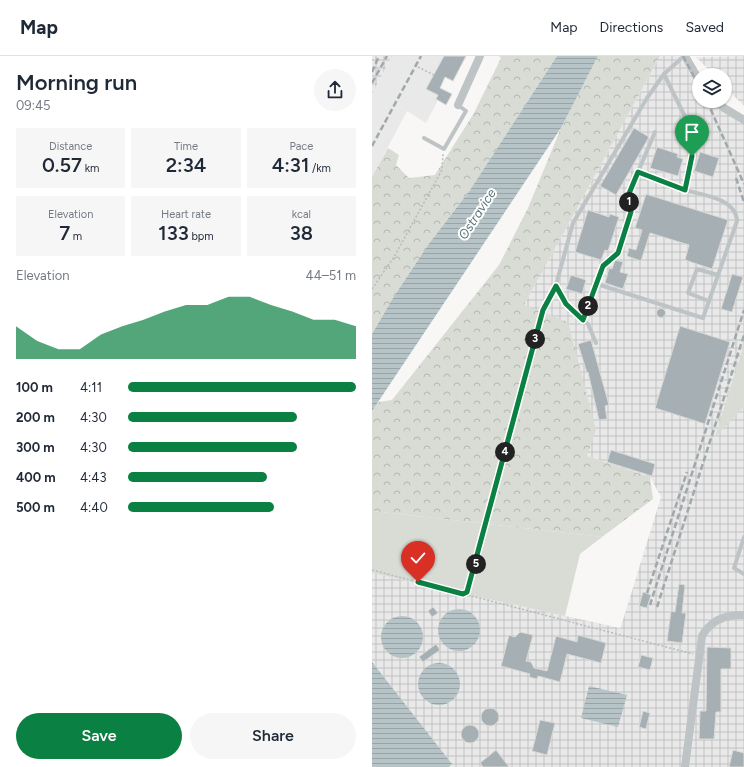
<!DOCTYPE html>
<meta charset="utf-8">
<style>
:root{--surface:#fff;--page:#f6f6f7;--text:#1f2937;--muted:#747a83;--line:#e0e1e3;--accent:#0b8043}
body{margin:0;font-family:Figtree,sans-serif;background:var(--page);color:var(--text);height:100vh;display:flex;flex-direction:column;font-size:15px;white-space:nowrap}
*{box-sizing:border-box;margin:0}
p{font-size:13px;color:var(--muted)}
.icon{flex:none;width:22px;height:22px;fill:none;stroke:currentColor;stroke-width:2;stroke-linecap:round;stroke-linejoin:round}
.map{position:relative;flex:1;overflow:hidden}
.sheet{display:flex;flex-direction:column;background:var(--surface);width:372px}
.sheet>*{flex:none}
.tools{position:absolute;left:320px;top:12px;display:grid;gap:8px}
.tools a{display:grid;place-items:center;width:40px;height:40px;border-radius:50%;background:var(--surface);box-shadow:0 1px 3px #0004;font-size:20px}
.pin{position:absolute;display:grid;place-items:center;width:34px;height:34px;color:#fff;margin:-41px -17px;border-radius:50% 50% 50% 0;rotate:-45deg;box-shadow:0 0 4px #0007}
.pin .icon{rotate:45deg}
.km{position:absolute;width:20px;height:20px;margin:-10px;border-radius:50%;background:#222;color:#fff;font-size:11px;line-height:20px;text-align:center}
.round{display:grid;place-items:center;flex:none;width:42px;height:42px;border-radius:21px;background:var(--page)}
.summary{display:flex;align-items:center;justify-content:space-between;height:68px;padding:0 16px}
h1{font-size:22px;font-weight:600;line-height:30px}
.metrics{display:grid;grid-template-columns:repeat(3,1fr);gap:6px;height:68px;padding:4px 16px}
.metrics div{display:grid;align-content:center;border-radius:0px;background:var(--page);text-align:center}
.metrics b{font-size:20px;font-weight:600}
.metrics small{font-size:11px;font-weight:400}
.metrics p{font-size:11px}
.chart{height:112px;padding:8px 16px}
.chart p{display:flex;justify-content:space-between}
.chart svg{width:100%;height:72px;margin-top:4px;fill:var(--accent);opacity:.7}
.primary-button{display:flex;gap:8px;margin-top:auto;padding:8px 16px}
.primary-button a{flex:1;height:46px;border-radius:24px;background:var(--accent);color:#fff;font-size:16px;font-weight:600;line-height:46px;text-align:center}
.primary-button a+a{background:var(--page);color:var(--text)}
ul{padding:0 16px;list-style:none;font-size:13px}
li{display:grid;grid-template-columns:64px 48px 1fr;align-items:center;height:30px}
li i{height:10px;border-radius:5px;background:var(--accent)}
header{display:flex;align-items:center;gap:24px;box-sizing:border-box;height:56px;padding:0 20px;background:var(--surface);border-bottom:1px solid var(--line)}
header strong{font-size:19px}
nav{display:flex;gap:22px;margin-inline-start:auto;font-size:14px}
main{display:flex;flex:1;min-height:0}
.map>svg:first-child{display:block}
.built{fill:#e8e9e8}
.industrial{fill:url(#industrial-grid)}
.green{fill:#d8dcd4}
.forest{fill:url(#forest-crowns)}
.water{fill:url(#water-rules)}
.building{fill:#a6b0b4;stroke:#d9d9d7}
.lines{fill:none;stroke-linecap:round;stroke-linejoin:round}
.path{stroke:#b7bbbd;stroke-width:1.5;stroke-dasharray:2 2;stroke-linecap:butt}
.lane{stroke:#bec4c6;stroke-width:4}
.street{stroke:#bec4c6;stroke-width:8}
.rail{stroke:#a0a8ac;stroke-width:2.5;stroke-dasharray:6 3;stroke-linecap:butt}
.route-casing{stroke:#fff;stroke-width:8}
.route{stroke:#0b8043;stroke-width:5}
.labels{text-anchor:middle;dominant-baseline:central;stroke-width:4;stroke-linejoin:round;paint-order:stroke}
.water-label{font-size:13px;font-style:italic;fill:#5f7579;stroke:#fff}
</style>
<header>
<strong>Map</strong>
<nav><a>Map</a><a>Directions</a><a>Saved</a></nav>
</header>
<main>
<section class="sheet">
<div class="summary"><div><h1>Morning run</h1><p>09:45</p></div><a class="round"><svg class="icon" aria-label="share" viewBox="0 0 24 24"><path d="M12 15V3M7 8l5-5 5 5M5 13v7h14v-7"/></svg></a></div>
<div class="metrics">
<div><p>Distance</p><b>0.57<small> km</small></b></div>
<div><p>Time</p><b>2:34</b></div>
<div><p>Pace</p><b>4:31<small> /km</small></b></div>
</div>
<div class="metrics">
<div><p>Elevation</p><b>7<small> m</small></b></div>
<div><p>Heart rate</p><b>133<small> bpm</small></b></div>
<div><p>kcal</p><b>38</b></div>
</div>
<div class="chart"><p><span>Elevation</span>44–51 m</p>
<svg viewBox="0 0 160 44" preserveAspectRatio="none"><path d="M0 44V24L10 33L20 38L30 38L40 29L50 24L60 20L70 15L80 11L90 11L100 6L110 6L120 11L130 15L140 20L150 20L160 24V44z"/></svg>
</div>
<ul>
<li><b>100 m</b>4:11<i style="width:100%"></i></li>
<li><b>200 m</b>4:30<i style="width:74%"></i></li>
<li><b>300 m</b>4:30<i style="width:74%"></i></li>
<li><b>400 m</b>4:43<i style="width:61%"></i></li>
<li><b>500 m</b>4:40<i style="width:64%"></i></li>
</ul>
<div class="primary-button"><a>Save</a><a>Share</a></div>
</section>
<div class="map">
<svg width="372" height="711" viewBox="0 0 372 711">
<defs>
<pattern id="industrial-grid" width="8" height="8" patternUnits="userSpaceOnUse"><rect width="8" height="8" fill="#e8e9e8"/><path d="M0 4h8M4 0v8" fill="none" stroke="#c0c1c1"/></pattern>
<pattern id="forest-crowns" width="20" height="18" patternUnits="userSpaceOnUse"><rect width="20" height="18" fill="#d8dcd4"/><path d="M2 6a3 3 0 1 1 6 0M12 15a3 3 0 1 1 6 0" fill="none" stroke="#b3b7b1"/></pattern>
<pattern id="water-rules" width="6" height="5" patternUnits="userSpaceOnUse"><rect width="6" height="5" fill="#b7c4c7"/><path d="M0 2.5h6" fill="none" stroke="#98a4a7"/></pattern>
</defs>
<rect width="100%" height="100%" fill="#f8f7f5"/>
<path class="built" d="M20,0H72L64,43L66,44L54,67L35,55L0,121V38Z"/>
<g class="industrial">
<path d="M0,0H20L0,38Z"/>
<path d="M288,0H307L327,27V45H340L343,49L372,68V711H0V517L248,572L251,564L289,441L278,421L215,400L152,249Z"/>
<path d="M372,0V50L353,31V19H342L324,1Z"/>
</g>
<g class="green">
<path d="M372,289V351L343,381Z"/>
<path d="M0,455L230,481L208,498L193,560L0,517Z"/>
</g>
<g class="forest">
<path d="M127,0H185L98,134L56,189L21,242L0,278V121L16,92L27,99L24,109L37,122L63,119L102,57L129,2Z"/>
<path d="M226,0H288L152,249L196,266L224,374L215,400L278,421L281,443L230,481L0,455V355L6,346L20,344L127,209L156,152L189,72Z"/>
</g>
<g class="water">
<path d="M185,0H226L189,72L0,355V278L21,242L56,189L98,134Z"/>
<circle cx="87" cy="574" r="21"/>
<circle cx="30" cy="581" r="21"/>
<path d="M0,606L80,708L77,711H0Z"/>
<circle cx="67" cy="628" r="21"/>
<path d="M217,630L255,639L246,671L209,662Z"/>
</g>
<g class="building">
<path d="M72,0H94L81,25L73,21L68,32L80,38L74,49L64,43L66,39L54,33Z"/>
<path d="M262,72L277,81L244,139L228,130Z"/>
<path d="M285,91L306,98L305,101L311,103L306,120L278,112Z"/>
<path d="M328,96L347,102L341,121L322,115Z"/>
<path d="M274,138L356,164L340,213L313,204L317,189L278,177L269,205L255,200L257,192L264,194L270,174L263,172Z"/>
<path d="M216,154L237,161L238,158L247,161L236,195L233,194L229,204L203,196Z"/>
<path d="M243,204L251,206L248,216L256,218L251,233L233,227L237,212L240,213Z"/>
<path d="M360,218L371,221L360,256L349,253Z"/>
<path d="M199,219L214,224L210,238L194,233Z"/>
<circle cx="289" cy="257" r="4.5"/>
<path d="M308,270L358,286L333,368L283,352Z"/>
<path d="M219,284L237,349L233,350L235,363L227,364L216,316L215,317L206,288Z"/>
<path d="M239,394L283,408L280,420L235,406Z"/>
<path d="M307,528L313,529L310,557H314L310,587L295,585L299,555L303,556Z"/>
<path d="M271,536L279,539L275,552L267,550Z"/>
<path d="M61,551L66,557L60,561L56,555Z"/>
<path d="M148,576L161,579L154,605L159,606L162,612L175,615L184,580L205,586L206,579L234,587L229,607L195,598L188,626L166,620L165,623L157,621L158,618L129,610L137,579L143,581Z"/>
<path d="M64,588L68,594L51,606L47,601Z"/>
<path d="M335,591L359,592V613H349V656H344L342,683H327L328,655H334Z"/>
<path d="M269,599L281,602L278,614L266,611Z"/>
<circle cx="118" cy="661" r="9"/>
<path d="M271,655L278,657L274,673L267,671Z"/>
<path d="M168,664L183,667L175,699L160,695Z"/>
<circle cx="98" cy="678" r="9"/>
<path d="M124,694L137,711H111L108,707Z"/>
<path d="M361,694L372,697V711H357Z"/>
</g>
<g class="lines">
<g class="path">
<path d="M46,11L62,19"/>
<path d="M0,233L22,201L70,114L71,98"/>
<path d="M0,514L91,538L95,536L171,254L181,235"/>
<path d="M92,538L321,598"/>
</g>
<g class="lane">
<path d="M283,76L266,116L313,134"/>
<path d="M52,82L72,93L94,55L86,49"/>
<path d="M225,228L231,210L246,197L259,156L256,141L266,116"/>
<path d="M337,245L316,237L325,213L346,219"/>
<path d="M211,263L225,228L331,262L365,165C364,142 330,139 313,134L323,81L292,18"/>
<path d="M224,287L216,268L193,248L184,229L201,167L275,42L292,18L312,0"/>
<path d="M372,481L362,512L372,518"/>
</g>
<g class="street">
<path d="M313,0L327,24"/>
<path d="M344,45L352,52L372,64"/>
<path d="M86,49L108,0"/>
<path d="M313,711L330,580C339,564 354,558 372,559"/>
</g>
<g class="rail">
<path d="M311,0L327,30"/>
<path d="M0,16L7,0"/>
<path d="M0,27L15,0"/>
<path d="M335,45L372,128"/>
<path d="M0,90L49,0"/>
<path d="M364,122L372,146"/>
<path d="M275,537L315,416"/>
<path d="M278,549L372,254"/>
<path d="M285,551L372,279"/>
</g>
</g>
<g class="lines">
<g class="route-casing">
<path id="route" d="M46,526L91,538L95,536L171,254L184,230L194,248L211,264L231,210L246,197L259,156L256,140L266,116L313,134L320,100"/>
</g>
<use href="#route" class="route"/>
</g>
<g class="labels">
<g class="water-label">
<text transform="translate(105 158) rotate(-57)">Ostravice</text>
</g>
</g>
</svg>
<div class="tools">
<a><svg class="icon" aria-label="layers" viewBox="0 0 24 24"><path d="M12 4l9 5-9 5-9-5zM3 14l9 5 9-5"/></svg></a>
</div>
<div class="pin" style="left:320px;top:100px;background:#1e9e55"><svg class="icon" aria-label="arrive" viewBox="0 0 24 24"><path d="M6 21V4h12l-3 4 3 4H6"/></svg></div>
<div class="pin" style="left:46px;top:526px;background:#d93025"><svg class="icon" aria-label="check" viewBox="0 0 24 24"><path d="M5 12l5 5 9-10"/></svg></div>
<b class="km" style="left:257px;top:146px">1</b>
<b class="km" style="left:216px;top:250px">2</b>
<b class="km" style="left:163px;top:283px">3</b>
<b class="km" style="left:133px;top:396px">4</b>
<b class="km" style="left:104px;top:508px">5</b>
</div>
</main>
